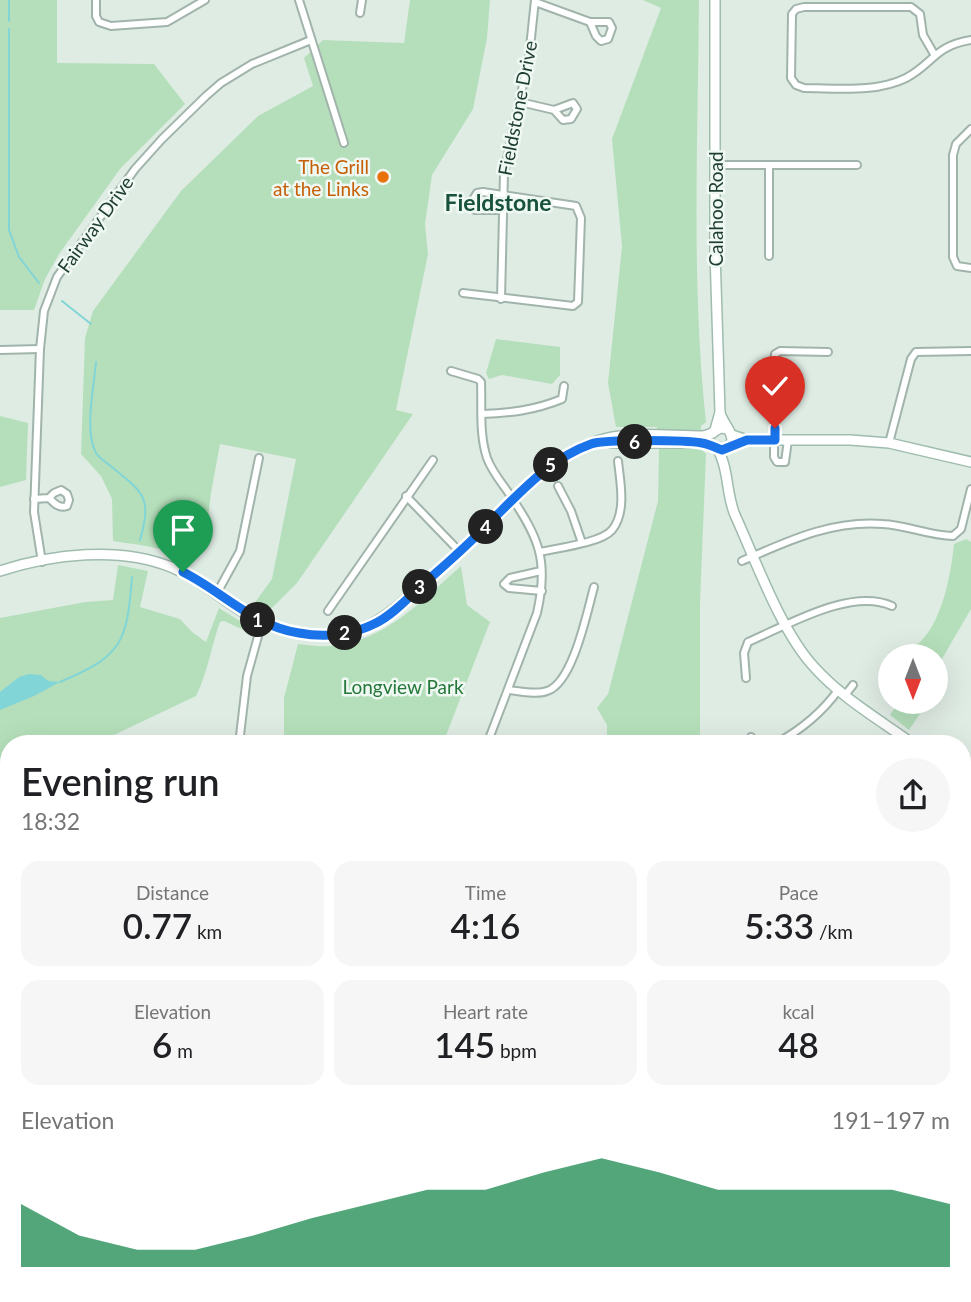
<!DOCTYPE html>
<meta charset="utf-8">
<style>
:root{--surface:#fff;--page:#f6f6f6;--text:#202124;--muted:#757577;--accent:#0b8043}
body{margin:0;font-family:Lato,sans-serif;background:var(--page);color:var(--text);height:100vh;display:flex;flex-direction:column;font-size:26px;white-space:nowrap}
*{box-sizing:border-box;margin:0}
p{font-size:23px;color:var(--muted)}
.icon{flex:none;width:38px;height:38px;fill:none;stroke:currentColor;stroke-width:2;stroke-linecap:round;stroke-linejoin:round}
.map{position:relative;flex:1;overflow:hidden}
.side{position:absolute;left:0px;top:735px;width:971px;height:567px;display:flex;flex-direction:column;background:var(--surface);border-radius:28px 28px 0 0;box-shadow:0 7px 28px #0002}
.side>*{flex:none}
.needle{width:46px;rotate:180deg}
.buttons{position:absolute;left:878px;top:644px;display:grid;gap:14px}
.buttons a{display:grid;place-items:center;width:70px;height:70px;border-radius:50%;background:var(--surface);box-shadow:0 7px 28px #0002;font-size:35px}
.pin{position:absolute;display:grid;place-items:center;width:60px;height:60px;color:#fff;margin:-72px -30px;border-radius:50% 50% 50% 0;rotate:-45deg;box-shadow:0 0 7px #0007}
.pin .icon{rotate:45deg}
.km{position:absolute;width:35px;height:35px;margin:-18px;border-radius:50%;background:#222;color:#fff;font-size:19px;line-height:35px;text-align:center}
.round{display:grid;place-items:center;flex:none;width:74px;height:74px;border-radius:37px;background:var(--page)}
.summary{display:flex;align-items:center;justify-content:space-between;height:119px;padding:0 21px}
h1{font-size:38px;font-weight:600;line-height:52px}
.figures{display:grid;grid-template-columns:repeat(3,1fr);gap:10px;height:119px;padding:7px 21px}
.figures div{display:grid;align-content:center;border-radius:18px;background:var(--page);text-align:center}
.figures b{font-size:35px;font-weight:600}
.figures small{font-size:19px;font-weight:400}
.figures p{font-size:19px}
.chart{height:196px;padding:14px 21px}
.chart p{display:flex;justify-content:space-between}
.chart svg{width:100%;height:126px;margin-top:7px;fill:var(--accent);opacity:.7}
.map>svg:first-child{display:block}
.built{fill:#cddcd3}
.green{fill:#b5dfbb}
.water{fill:#81d5d7}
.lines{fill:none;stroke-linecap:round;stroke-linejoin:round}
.stream{stroke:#81d5d7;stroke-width:2}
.street-casing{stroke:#a1b4ab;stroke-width:10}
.secondary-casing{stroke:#9fbcae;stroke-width:12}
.highway-casing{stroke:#c0c9c5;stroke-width:14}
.street{stroke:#fff;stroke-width:6}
.secondary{stroke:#fff;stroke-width:9}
.highway{stroke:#276c55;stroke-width:10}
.route-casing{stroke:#fff;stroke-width:14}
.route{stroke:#1a73e8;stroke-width:9}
.food-dot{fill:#e8710a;stroke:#eff8f3;stroke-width:2.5}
.labels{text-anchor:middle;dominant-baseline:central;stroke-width:5;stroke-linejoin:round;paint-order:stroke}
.street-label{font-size:19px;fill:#1e3d31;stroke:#eff8f3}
.food-label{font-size:19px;fill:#c56008;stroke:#eff8f3;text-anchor:end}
.park-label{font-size:19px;fill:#25783a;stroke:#eff8f3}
.quarter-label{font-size:23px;font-weight:bold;fill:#18513c;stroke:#eff8f3}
</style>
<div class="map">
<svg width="971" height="1302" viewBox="0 0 971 1302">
<rect width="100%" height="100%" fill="#dfece4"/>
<path class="built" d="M566,1293H705V1302H567Z"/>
<g class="green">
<path d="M0,0H57V63L154,64L185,104L120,169L59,254L45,279L34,310H0Z"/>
<path d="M410,0H490L487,38L473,109L432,175L425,224L428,254L396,410L413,414L297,583L268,612L253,605L272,579L296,459L220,444L211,493L206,536L190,562C169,547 138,545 113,541L112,499L101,476L81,454L85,338L93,311L181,191L258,116L313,86L304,58L323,40L404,43Z"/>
<path d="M643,0H699C698,140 691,282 706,422L701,426V449L706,454L700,604V736L706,744H607V725L597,708L608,694L658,501L659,449L657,427H616L608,383L622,246L612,139L661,8Z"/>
<path d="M496,339L560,347V375L552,384L502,375L489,379L486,373Z"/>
<path d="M0,416L28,423L26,480L0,487Z"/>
<path d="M966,539L971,542V609L936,669V656H898V653C905,650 917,646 922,640C943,618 951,573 954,544Z"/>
<path d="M118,565L148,571L140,607L180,619L192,632L206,642L219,608L248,626L246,631L224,621L220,622C211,647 208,672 196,696L95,744H9V950L0,949V618L85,602L113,600Z"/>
<path d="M461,566L467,605L490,622L445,738H479L477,744H250V739L284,738V698L298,644C309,645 320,647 330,646C385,642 422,600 461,566Z"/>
<path d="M899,702H928L909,730L890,715Z"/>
</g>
<g class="water">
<path d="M29,674L41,675L48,681L60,682L34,696L0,710V692L19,677Z"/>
<path d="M9,754V867L8,844L0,830V811L5,779L1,763L5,755Z"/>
</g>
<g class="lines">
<g class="stream">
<path d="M9,21V0"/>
<path d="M9,29V230L19,257L39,283"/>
<path d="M62,301L91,324"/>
<path d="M96,362C94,387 84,431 96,453C100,459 107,463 113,468C144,493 152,498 140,540"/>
<path d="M60,682C122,656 127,643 132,577"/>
<path d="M0,937L9,939"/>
<path d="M0,959L9,960"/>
<path d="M962,981L971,951"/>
<path d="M0,1218L9,1212"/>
</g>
<g class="street-casing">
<g id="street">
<path d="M96,0V16L99,22L111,26L167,22L205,0"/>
<path d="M299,0L344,143"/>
<path d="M535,2L590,22H609L612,28L608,39L601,41L596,36L590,22"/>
<path d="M360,13L362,0"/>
<path d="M934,54L923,35L920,14L911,7H804L796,9L792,14L791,78L796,85L804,88C837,88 876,93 906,78C934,63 934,46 971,40"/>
<path d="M520,102L554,110L573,103L577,109L571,119L563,120L554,110"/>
<path d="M971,129L956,144L953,155V257L957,266L971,268"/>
<path d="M714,165H857"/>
<path d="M769,165V256"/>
<path d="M463,293L573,306L578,302L581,218L576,206L483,192L477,193L472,201L475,210H502"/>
<path d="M501,299L504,173L529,57L535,0"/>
<path d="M0,350L40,349"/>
<path d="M451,371L478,379L481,382C482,407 479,434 487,458C492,472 502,483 510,495C539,538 549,561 537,613L487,744"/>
<path d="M482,414C511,413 535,410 562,399L564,386"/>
<path d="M788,440L785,462H777L774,457V448L775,354L780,351L828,352"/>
<path d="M889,443L911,359L916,352L971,351"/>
<path d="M558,486L571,511L582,543"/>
<path d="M406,496L460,552"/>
<path d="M34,499L49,498C54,503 59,509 67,506L69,500L67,494L61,490L54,493L49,498"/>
<path d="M540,552C557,548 601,543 612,530C627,512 620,481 618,461"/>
<path d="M742,561C788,541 831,520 883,524C906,525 930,536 953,536L961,529L971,489"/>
<path d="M42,562L34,512L40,349L44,311L57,277L135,169L162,139L206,96L221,83L252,64L311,40"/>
<path d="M541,571L510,578L504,584L509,588L542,591"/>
<path d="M217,593L240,551L259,458"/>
<path d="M328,611L433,460"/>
<path d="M746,678L744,653L748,642C786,626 851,587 892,606"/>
<path d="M508,690C519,691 537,695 547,691C573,683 587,612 594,587"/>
<path d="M846,694L853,685"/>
<path d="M239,744L247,676L262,622"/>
<path d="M751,744V737"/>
<path d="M775,744C801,730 822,713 839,689"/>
<path d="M962,803L971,792"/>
<path d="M719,1302V1293"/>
</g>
</g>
<g class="secondary-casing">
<g id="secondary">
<path d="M715,0V252L720,412L715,430"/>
<path d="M713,432L721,428L728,429"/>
<path d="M732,435L747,440H850L889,443L971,462"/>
<path d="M611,443H703L713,445"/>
<path d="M716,447L726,449L732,442C733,432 723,423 720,413"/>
<path d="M717,448C729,468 726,494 735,515C756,561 781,632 815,668C842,698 880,720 913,744"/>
<path d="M0,571C52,554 119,546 171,567C198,578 218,597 243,612C274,630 313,641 349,633C379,625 400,604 423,584C445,566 465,547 486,527C523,491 559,447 613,437C642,432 674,436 703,436L713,433"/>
<path d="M962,781L971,787"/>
<path d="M0,1120L9,1115"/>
<path d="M962,1144H971"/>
</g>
</g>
<g class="highway-casing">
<g id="highway">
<path d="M0,980H9"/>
<path d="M0,1015L9,1016"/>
<path d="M962,1069H971"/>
<path d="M962,1104H971"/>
</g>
</g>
<use href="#street" class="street"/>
<use href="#secondary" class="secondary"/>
<use href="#highway" class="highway"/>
</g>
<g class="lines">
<g class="route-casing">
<path id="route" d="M183,572C223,592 253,626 299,633C325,638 353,635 376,623C392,615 405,601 418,589C440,569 463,550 484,528C516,497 548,459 591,444C605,439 686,440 702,443C710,444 715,448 722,450L747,440H775V428"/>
</g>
<use href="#route" class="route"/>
</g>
<circle class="food-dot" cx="383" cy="177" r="7"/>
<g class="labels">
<g class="street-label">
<text transform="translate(517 108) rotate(-79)">Fieldstone Drive</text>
<text transform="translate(715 209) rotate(-90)">Calahoo Road</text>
<text transform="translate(95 224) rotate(-54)">Fairway Drive</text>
</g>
<g class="food-label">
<text x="369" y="166">The Grill<tspan x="369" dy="22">at the Links</tspan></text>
</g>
<g class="park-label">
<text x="403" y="686">Longview Park</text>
</g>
<g class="quarter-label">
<text x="498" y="202">Fieldstone</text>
</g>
</g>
</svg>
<div class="buttons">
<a><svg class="needle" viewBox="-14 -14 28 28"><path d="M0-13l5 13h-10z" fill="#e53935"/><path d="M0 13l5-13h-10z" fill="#757577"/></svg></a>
</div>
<div class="pin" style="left:183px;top:572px;background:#1e9e55"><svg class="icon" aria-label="arrive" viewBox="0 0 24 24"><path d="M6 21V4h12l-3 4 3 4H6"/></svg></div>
<div class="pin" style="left:775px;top:428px;background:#d93025"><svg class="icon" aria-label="check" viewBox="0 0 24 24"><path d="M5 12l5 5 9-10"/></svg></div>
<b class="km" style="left:258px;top:620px">1</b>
<b class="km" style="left:345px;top:633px">2</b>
<b class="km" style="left:420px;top:587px">3</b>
<b class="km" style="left:486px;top:527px">4</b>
<b class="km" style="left:551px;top:465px">5</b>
<b class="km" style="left:635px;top:442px">6</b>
<section class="side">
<div class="summary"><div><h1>Evening run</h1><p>18:32</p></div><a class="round"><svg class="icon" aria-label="share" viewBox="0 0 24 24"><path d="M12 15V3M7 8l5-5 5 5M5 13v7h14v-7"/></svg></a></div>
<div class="figures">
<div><p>Distance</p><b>0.77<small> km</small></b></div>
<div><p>Time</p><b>4:16</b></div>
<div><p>Pace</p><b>5:33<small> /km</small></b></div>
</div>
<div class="figures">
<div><p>Elevation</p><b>6<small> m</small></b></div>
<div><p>Heart rate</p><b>145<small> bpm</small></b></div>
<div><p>kcal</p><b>48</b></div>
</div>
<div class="chart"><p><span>Elevation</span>191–197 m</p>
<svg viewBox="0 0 160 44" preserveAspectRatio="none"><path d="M0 44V22L10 33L20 38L30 38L40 33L50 27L60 22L70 17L80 17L90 11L100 6L110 11L120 17L130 17L140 17L150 17L160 22V44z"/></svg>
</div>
</section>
</div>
